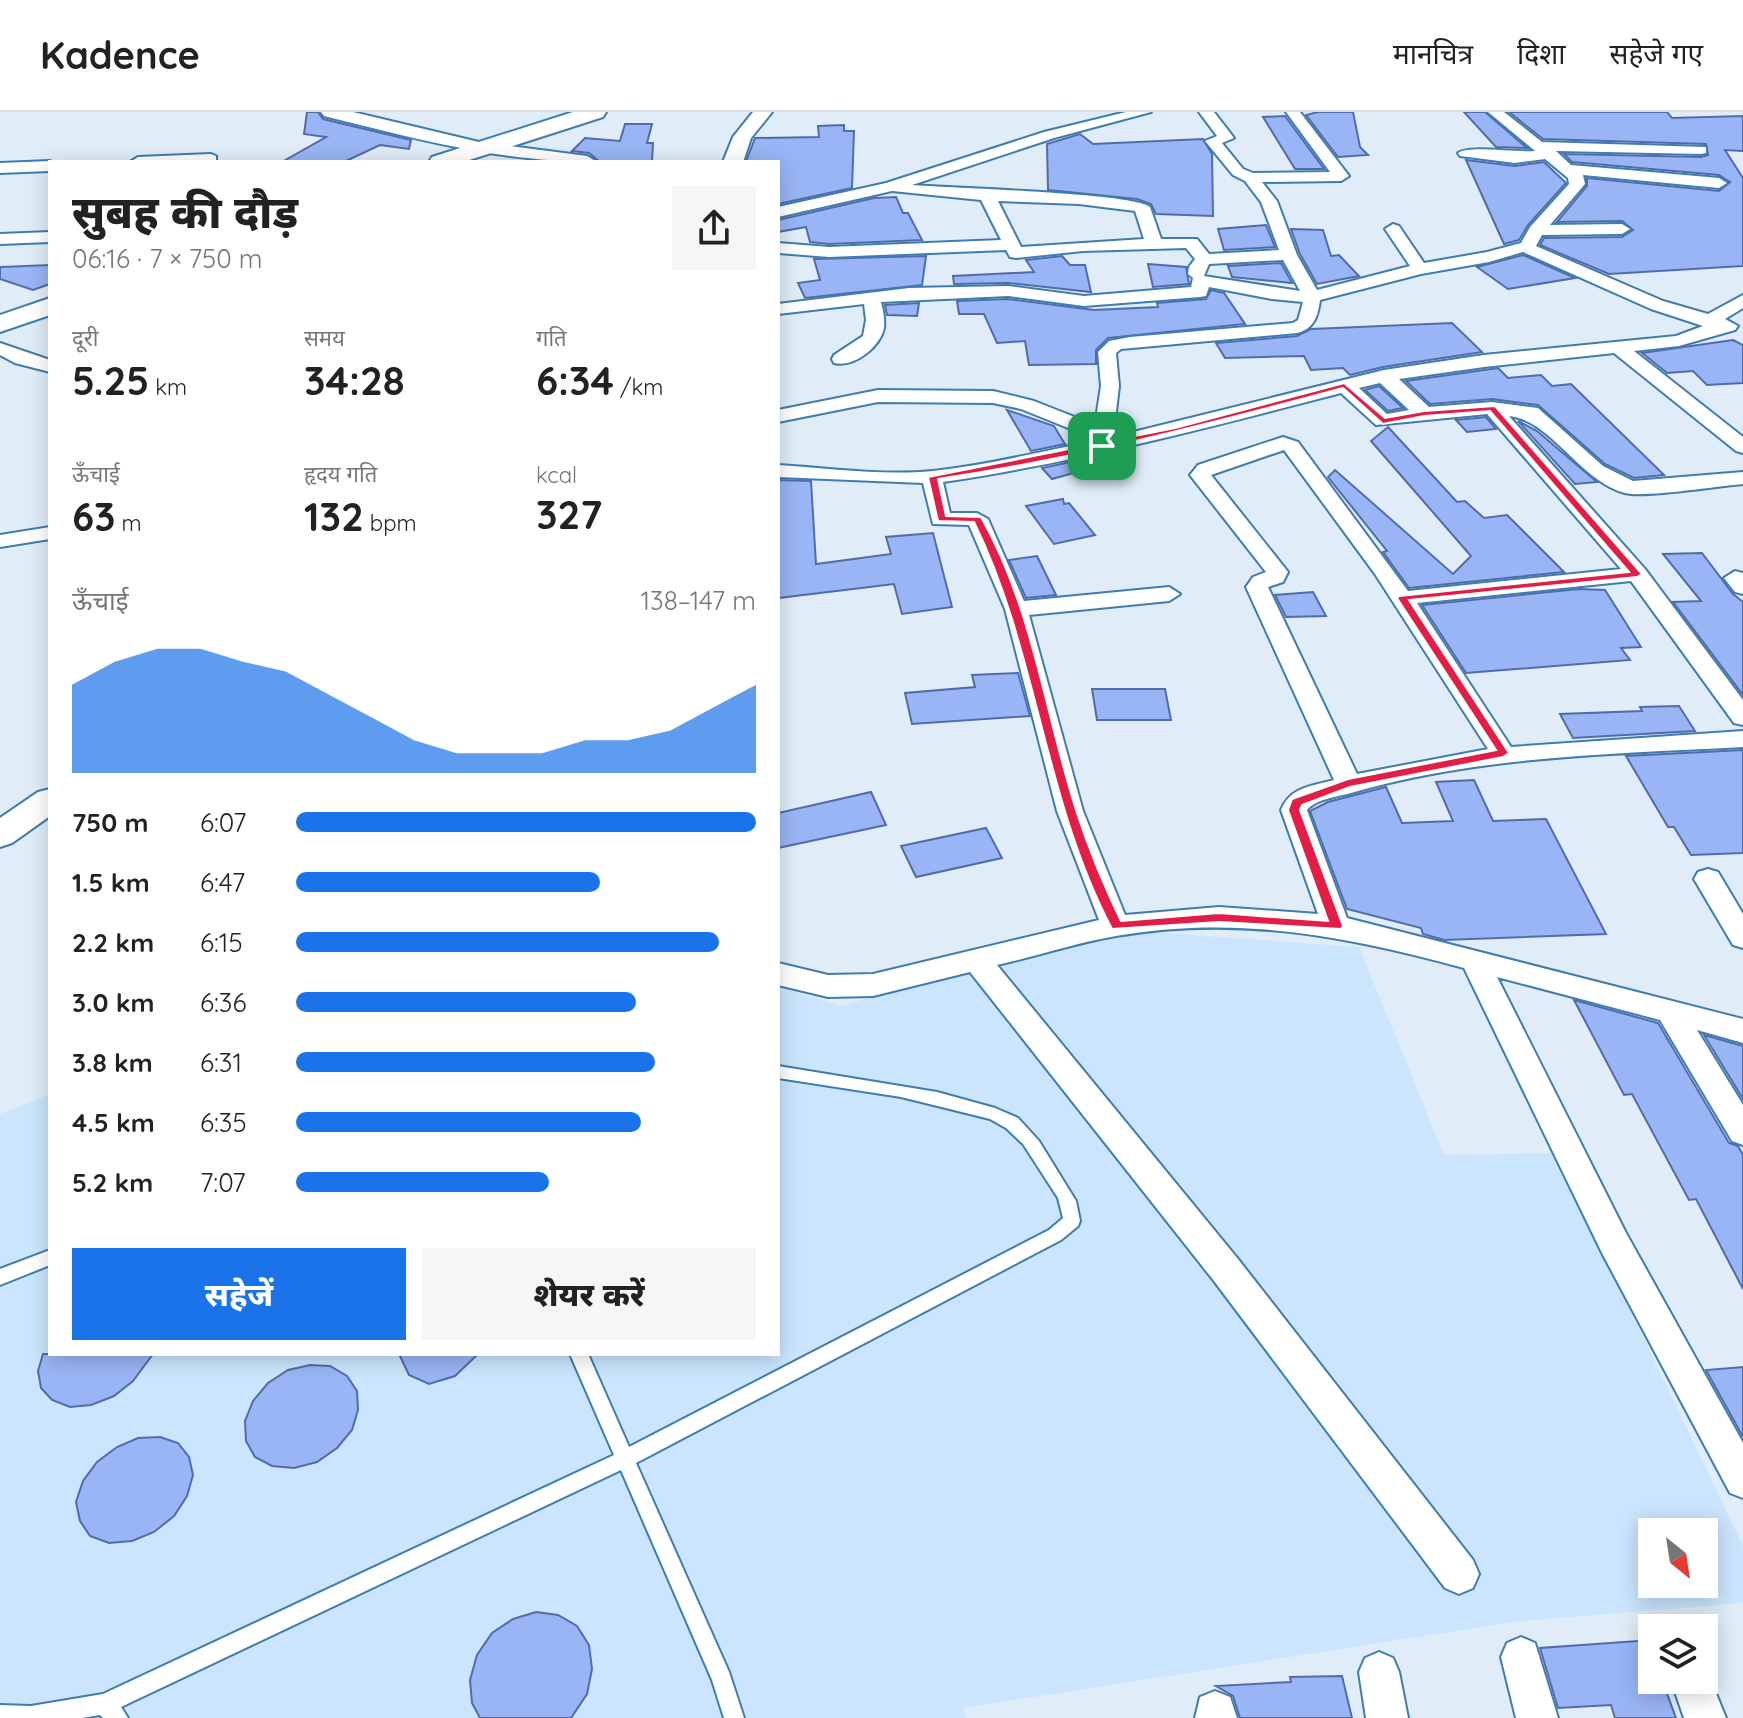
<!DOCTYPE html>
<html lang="hi">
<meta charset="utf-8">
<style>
:root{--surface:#fff;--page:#f6f6f6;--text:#222;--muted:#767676;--line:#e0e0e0;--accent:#1a73e8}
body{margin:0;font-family:Quicksand,"Noto Sans Devanagari",sans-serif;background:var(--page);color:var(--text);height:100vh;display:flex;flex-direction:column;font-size:30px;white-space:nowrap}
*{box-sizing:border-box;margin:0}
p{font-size:26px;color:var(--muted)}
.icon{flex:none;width:44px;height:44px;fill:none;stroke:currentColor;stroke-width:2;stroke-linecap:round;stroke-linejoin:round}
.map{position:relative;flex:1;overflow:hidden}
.panel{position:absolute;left:48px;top:48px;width:732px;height:1196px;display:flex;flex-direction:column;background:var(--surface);border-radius:0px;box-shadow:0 4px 20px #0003}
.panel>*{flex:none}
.needle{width:52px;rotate:150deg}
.fabs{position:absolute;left:1638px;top:1406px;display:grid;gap:16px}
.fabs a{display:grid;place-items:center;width:80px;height:80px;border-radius:0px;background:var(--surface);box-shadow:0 4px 20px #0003;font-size:40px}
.pin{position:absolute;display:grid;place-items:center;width:68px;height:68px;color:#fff;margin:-34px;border-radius:16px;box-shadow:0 4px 12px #0006}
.round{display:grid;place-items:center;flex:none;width:84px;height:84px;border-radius:0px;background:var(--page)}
.headline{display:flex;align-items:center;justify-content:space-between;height:136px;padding:0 24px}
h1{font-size:44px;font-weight:800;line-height:60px}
.figures{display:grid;grid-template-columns:repeat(3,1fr);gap:12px;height:136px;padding:8px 24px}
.figures div{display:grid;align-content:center}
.figures b{font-size:40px;font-weight:800}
.figures small{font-size:22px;font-weight:400}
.figures p{font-size:22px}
.chart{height:224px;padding:16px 24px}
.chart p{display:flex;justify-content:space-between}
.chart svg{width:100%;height:144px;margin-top:8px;fill:var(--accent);opacity:.7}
.primary-button{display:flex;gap:16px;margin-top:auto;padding:16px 24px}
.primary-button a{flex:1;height:92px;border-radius:0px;background:var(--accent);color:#fff;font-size:32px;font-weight:800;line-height:92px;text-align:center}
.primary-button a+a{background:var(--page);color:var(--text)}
ul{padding:0 24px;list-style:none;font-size:26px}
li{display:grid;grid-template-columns:128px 96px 1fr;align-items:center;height:60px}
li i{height:20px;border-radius:10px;background:var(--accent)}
header{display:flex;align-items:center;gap:48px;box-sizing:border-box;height:112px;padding:0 40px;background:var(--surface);border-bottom:2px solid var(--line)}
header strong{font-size:38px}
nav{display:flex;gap:44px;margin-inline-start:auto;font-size:28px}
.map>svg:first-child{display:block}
.built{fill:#cae5fd;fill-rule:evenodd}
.building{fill:#99b5f5;stroke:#526ca9;stroke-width:2}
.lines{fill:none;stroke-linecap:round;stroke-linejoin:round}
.service-casing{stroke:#3f7daf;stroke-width:4}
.minor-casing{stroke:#3f7daf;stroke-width:4}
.tertiary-casing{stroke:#3f7daf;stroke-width:4}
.secondary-casing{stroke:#3f7daf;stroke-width:4}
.service{fill:#fff;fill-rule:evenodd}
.minor{fill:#fff;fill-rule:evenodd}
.tertiary{fill:#fff;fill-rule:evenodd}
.secondary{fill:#fff;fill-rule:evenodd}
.route{fill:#e11d48;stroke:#fff;stroke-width:2;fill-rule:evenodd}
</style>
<header>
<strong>Kadence</strong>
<nav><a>मानचित्र</a><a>दिशा</a><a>सहेजे गए</a></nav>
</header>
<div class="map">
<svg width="1743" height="1606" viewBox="0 0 1743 1606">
<rect width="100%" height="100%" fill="#e0edf8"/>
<path class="built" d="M1149,820L1359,835L1444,1043L1555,1041L1743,1434V1491L1520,1509L963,1596L967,1606H0V1002L50,982V1242H778V875L842,894L972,855ZM1652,1420H1704V1472H1652Z"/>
<g class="building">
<path d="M307,0H318L323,7L411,28L409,37L380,33L344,50H282L326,25L304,22Z"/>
<path d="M1318,0H1353L1360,35L1368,43L1338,45L1306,3Z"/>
<path d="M1464,0H1485L1527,36L1496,35Z"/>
<path d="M1509,0H1667L1672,6L1743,4V39L1725,38L1743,66V154L1609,162L1540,133L1544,126L1622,125L1633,118L1622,109L1557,110L1587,74V66L1719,79L1730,70L1719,63L1572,50L1564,42L1701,45L1708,43L1706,32L1543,27Z"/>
<path d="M1285,4L1324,57H1295L1263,5Z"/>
<path d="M625,12H652L647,31H653L652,50H600L589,41L572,39L585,26L620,29Z"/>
<path d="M844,13V19H854L852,76L778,92V50H746L755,26L819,25L818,14Z"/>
<path d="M1080,22L1093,32L1203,27L1212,42L1213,104L1156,102L1151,92L1137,87L1048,78L1047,32Z"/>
<path d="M1466,48L1515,54L1544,50L1566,71L1528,113L1519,128L1504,132Z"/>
<path d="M896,85L903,101H908L922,128L829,132L810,130L806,115L778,120V108L874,86Z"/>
<path d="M1266,113L1275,135L1224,138L1218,117Z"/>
<path d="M1291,117L1323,118L1331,144L1339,143L1359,164L1317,172L1300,142Z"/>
<path d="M1523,143L1575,166L1508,177L1477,155Z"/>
<path d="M926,144L922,173L805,186L798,171L820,168L814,147Z"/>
<path d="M1062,144L1070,153H1085L1091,180L1008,171L954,172L953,164L1034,160L1026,148Z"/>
<path d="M1281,151L1292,171L1232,165L1228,154Z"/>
<path d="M1148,152L1186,155L1189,172L1153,175Z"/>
<path d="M50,153V172L33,178L0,167V155Z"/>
<path d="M1211,178L1224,181L1245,212L1108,226L1096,238V252L1029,253L1025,229L997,231L984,202H959L957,189L1008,187L1094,198L1158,195L1157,191L1206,187Z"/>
<path d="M919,191L917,204L887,203L885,193Z"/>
<path d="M1452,211L1482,240L1383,255L1350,263L1343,256L1311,258L1304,244L1225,246L1216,231L1297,224L1311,217Z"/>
<path d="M1733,228L1743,233V271L1707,273L1693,259L1667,261L1642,241Z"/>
<path d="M1498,256L1508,266L1541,263L1552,274L1571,272L1664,363L1634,366L1605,352L1538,293L1492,287L1430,292L1406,269Z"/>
<path d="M1379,274L1403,296L1388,299L1365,278Z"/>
<path d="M1007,298L1054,314L1065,332L1031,339Z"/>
<path d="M1486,305L1496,317L1467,320L1456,308Z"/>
<path d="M1518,309L1537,319L1597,370L1575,372Z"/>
<path d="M1388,315L1457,390L1465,389L1484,406L1507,403L1564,460L1409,476L1383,440L1387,439L1328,365L1335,358L1453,462L1471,444L1371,329Z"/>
<path d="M1075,349L1081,359L1052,367L1042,356Z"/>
<path d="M778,368L811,369L816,452L891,442L886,425L933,421L952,495L902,502L894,472L778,486Z"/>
<path d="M1063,387L1064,392L1069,391L1095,423L1054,432L1026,394Z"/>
<path d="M1702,441L1733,482L1743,490V583L1673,490L1701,489L1663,442Z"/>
<path d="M1037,444L1056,483L1026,486L1009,448Z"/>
<path d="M1579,477L1605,478L1641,535L1621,536L1630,548L1466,561L1422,493Z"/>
<path d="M1313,480L1326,504L1286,505L1275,483Z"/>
<path d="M1018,561L1030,604L912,612L905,581L975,575L972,563Z"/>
<path d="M1092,577H1165L1171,608H1097Z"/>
<path d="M1679,594L1695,619L1573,626L1560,602L1642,599L1640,595Z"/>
<path d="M1743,638V741L1691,743L1674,715H1668L1626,644Z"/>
<path d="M1474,668L1493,709L1546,707L1606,822L1444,828L1423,822L1421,816L1347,797L1310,699L1328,690L1386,675L1402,711L1453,709L1436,670Z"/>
<path d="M871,680L886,713L778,736V701Z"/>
<path d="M986,716L1002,746L916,765L901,734Z"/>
<path d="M1574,888L1658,911L1729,1031L1738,1034L1743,1043V1177L1696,1087L1689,1088L1632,982L1624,983Z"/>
<path d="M1704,923L1743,934V987Z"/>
<path d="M43,1242H153L133,1269L114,1284L91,1293L70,1295L52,1288L41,1276L38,1259Z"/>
<path d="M399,1242H478L455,1264L429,1272L409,1263Z"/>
<path d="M310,1253L330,1254L347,1264L357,1279L358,1298L352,1318L337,1336L317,1350L294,1356L272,1354L255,1345L246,1329L245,1309L253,1289L268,1271L288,1258Z"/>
<path d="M1743,1255V1325L1706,1258Z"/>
<path d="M160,1325L178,1331L189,1345L193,1363L187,1384L174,1404L154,1420L132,1429L109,1431L90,1424L80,1409L76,1390L83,1369L97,1350L117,1335L138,1326Z"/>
<path d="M536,1500L558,1503L577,1514L589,1533L592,1557L587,1582L571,1606H480L472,1591L470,1568L477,1543L492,1521L513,1507Z"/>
<path d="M1652,1528V1568H1662L1676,1606H1615L1611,1593L1558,1596L1540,1536Z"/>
<path d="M1342,1564L1352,1606H1240L1233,1584L1216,1574L1291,1570L1290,1565Z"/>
</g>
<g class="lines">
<g class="service-casing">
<g id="service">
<path d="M778,954L937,980L995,996L1018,1006L1039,1029L1076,1089L1080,1109L1078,1114L1061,1128L636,1351L729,1560L744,1606H724L712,1568L621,1358L121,1595L128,1606H103L100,1603L82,1606H0V1593L31,1594L103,1582L614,1343L570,1242H588L629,1335L1049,1118L1063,1106L1058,1086L1023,1032L1006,1016L990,1007L901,985L778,966Z"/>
<path d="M50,1138V1153L0,1173V1157Z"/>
</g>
</g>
<g class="minor-casing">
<g id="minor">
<path d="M1126,0H1151L1054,26L912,73C948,76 1135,81 1150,95L1161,127H1197L1209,142L1279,138L1261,90L1245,69L1233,63L1205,29L1217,24L1199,0H1214L1234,26L1222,31L1243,57L1253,61L1330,60L1286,0H1300L1349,64L1341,69L1262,70L1277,89L1297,143L1317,178L1410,154L1385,117L1393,112L1399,114L1424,151L1487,140L1521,131L1530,115L1569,72L1568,66L1545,47L1515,51L1460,44L1458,41C1468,33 1517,41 1535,39L1488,0H1504L1542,30L1706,35V41L1701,42L1556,39L1571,53L1719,66L1727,71L1719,76L1583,63L1585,72L1550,113L1622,112L1630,117L1622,122L1542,123L1536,134L1663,189L1708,202L1743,183V196L1725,207L1738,214L1735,218L1679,234L1634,239L1743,325V341L1736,339L1614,241L1484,255L1399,267L1429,295L1492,290L1538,296L1603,354L1633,369L1743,360V372C1719,374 1644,386 1625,381C1580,369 1551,308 1509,304L1645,457L1743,588V613L1734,611L1631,469L1417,491L1511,635L1743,619V635C1612,642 1478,644 1351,681C1337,685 1316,687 1307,698L1347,806L1743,907V931L1697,918L1743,993V1033L1732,1029L1660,908L1497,865L1626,1121L1743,1331V1386L1730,1381L1602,1141L1464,856C1346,824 1238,803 1116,824C1076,831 1037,844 997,853L1238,1147L1473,1448L1479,1462L1473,1476L1459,1482L1445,1476L1214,1169L970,860L873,884L828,885L778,873V851L828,863L873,862L1099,808L1057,699L1005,497L969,413L933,412L923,371L778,365V353C829,356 882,364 933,359C987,353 1040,340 1093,329V326L1021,297L993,291L878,290L778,310V298L878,278L993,279L1034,289L1095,313L1101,274L1098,240L1109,229L1130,225L1293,211L1298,208L1303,190L1272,187L1209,175L1206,184L1200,185L1084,194L1008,184L881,190C883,198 885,207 884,216C880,235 854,256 834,251L832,247L834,243L863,224L866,208L864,192L778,202V192L909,176L1008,174L1084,184L1191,175L1193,166L1188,162L1189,155L1195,147L1186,136L1083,139L1016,146L1010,145L1006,138L829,145L778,141V131L829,135L1001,128L981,88L892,79L778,105V95L886,71L1044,20ZM998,89L1079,92L1135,99L1144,127L1021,135ZM1523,140L1651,197L1703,214L1676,224L1484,243L1384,258L1113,325L1119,274L1116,241L1121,237L1297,221C1314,217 1318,204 1320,188L1421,162L1489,150ZM1283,148L1300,179L1204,164L1209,152ZM1380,271L1409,298L1387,302L1359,276ZM1341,281L1376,313L1487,302L1621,457L1408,479L1298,330L1283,325L1198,353L1190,363L1266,460L1253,465L1246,475L1334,668C1312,674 1290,675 1281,698L1318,802L1219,795L1125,803L1083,699L1029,503L1169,489L1180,482L1169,475L1024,489L988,407L977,401H950L943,370C1078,350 1210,315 1341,281ZM1284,338L1375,462L1488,637L1357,662L1268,475L1283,470L1288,460L1211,363Z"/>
<path d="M211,42L216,44V50H130L138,45Z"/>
<path d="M50,49V59L0,61V51Z"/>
<path d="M50,120V130L0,132V122Z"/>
<path d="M0,231L50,248V260L15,251L0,243Z"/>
<path d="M50,415V427L0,435V423Z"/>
<path d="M1735,459L1743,461V482L1735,480L1724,466Z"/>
<path d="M1708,757L1718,760L1743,802V836L1733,833L1694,767L1698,760Z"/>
<path d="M1521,1525L1535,1531L1558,1606H1516L1501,1545L1507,1531Z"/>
<path d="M1379,1540L1393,1546L1399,1560L1408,1606H1366L1359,1560L1365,1546Z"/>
<path d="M1704,1552L1726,1606H1684L1671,1568H1704Z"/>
<path d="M1215,1579L1230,1585L1237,1606H1195L1200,1585Z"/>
</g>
</g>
<g class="tertiary-casing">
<g id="tertiary">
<path d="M321,0H353L479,30L587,44L597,50C499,50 417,27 324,4Z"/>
<path d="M753,0H772L751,26L743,50H723L733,25Z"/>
<path d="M50,677V704L12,731L0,735V706L38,680Z"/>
</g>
</g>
<g class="secondary-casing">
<g id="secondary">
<path d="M573,0H606L603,5L463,50H429L432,45Z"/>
<path d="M50,186V203L0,220V203Z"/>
</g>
</g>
<use href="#service" class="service"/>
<use href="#minor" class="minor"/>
<use href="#tertiary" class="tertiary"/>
<use href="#secondary" class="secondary"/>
</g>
<path class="route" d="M1344,271L1385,306L1424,299L1495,294L1642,462L1637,465L1409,488L1509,641L1503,645L1350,675L1302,693L1300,698L1343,814L1341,817L1219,810L1112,817C1044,689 1038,540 974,410L938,409L928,365L1175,316ZM1343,276L1383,312L1424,304L1490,299L1629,460L1399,484L1397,486L1496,638L1348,667L1292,687L1288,698L1328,809L1219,801L1121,809C1104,774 1089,738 1077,701C1045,603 1033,496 981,405L946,404L938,367C1075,347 1209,312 1343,276Z"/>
</svg>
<div class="fabs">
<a><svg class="needle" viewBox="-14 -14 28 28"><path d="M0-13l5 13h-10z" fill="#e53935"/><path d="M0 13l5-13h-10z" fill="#767676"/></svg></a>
<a><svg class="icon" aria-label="layers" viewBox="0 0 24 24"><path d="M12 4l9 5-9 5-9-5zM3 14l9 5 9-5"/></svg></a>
</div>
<div class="pin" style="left:1102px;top:334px;background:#1e9e55"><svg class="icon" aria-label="arrive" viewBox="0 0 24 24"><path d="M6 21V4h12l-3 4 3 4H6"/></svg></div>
<section class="panel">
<div class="headline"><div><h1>सुबह की दौड़</h1><p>06:16 · 7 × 750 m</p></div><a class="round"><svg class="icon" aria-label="share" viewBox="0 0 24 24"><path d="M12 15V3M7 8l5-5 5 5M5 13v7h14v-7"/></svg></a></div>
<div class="figures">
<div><p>दूरी</p><b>5.25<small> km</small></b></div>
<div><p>समय</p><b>34:28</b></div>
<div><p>गति</p><b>6:34<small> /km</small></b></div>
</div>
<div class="figures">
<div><p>ऊँचाई</p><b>63<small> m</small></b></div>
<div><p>हृदय गति</p><b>132<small> bpm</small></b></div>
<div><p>kcal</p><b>327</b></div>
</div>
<div class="chart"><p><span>ऊँचाई</span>138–147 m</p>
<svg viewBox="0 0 160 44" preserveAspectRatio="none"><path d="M0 44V17L10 10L20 6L30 6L40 10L50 13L60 20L70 27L80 34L90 38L100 38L110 38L120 34L130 34L140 31L150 24L160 17V44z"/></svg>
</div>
<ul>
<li><b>750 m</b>6:07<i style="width:100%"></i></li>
<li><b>1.5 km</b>6:47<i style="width:66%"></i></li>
<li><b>2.2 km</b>6:15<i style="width:92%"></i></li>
<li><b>3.0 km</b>6:36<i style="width:74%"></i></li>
<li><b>3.8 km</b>6:31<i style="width:78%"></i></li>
<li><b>4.5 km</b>6:35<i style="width:75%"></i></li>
<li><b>5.2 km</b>7:07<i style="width:55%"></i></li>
</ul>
<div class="primary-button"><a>सहेजें</a><a>शेयर करें</a></div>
</section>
</div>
